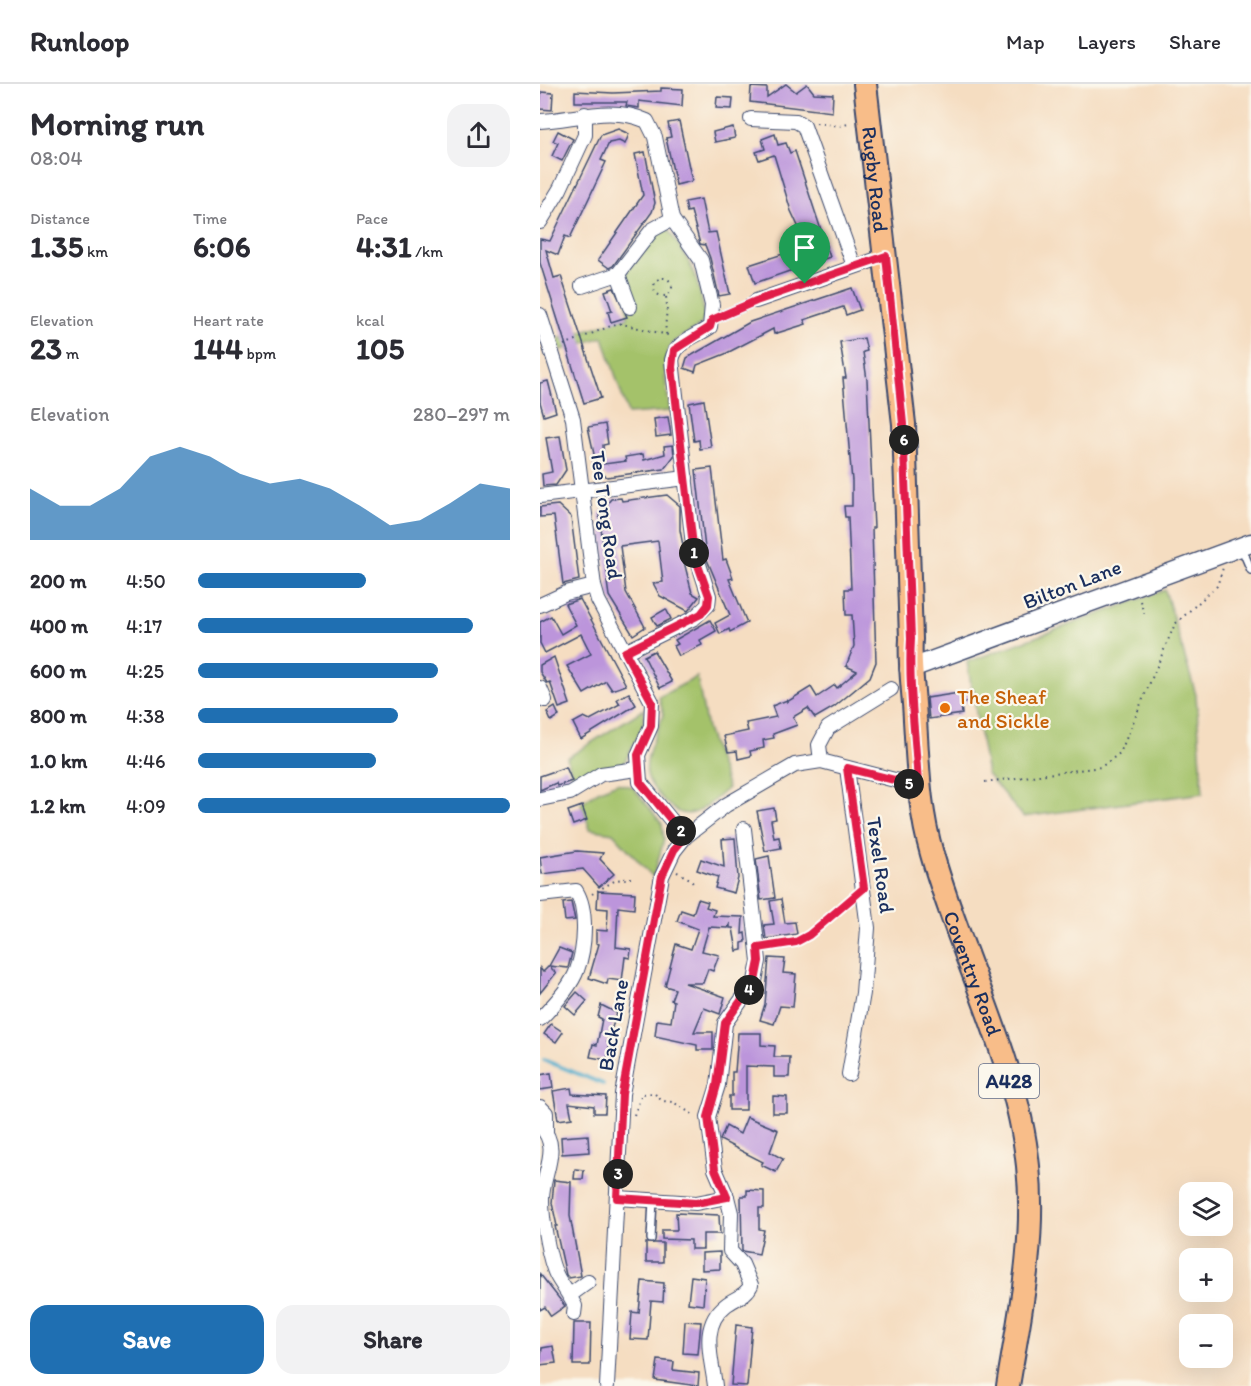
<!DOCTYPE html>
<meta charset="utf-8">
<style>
:root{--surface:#fff;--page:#f2f2f3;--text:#2b2b33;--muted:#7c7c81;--line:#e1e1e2;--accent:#1f6fb2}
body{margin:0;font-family:Itim,sans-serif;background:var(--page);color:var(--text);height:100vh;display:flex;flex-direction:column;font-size:22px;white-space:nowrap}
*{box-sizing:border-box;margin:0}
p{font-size:20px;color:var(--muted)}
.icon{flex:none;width:33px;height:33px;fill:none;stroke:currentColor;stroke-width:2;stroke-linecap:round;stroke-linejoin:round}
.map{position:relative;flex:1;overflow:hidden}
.details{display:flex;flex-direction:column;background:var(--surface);width:540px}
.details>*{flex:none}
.buttons{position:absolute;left:639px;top:1098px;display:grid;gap:12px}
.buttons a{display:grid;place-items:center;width:54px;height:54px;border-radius:12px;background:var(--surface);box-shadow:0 6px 24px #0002;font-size:30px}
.pin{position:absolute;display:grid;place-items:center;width:51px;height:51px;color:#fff;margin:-62px -26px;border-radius:50% 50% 50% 0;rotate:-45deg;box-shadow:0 0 6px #0007}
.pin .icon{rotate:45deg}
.km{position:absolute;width:30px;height:30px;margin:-15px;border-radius:50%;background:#222;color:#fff;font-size:16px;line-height:30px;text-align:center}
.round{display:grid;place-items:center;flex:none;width:63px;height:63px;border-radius:18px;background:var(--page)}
.head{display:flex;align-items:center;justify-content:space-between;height:102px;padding:0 30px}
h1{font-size:33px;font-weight:800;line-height:45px}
.stats{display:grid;grid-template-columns:repeat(3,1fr);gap:9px;height:102px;padding:6px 30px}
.stats div{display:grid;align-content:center}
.stats b{font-size:30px;font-weight:800}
.stats small{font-size:16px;font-weight:400}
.stats p{font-size:16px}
.chart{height:168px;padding:12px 30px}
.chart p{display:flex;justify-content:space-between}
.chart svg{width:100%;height:108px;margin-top:6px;fill:var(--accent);opacity:.7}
.cta{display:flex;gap:12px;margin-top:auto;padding:12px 30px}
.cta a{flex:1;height:69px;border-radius:18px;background:var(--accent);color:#fff;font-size:24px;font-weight:800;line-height:69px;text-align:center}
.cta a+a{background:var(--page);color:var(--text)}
ul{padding:0 30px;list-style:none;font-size:20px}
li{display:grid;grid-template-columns:96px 72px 1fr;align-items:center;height:45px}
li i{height:15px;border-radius:8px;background:var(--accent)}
header{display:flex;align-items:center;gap:36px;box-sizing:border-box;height:84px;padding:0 30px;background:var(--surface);border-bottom:2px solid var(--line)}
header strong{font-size:28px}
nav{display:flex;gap:33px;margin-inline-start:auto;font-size:21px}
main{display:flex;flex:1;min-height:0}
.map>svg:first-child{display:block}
.green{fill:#a4c26a;stroke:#607864;stroke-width:1.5}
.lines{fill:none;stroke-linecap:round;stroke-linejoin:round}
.stream{stroke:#4cabcb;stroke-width:4}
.building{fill:#bc95db}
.service-casing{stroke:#3c496d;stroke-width:10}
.minor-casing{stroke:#3c496d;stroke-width:16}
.tertiary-casing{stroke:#3c496d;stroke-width:21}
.primary-casing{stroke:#3c496d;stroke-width:26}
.path{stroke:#3c496d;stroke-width:2;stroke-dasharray:1.5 4.5;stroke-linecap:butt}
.service{stroke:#fff;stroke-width:7}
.minor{stroke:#fff;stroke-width:14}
.tertiary{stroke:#fff;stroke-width:18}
.primary{stroke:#f8bd89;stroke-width:22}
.route-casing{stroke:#fff;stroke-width:12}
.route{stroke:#e11d48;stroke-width:8}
.food-dot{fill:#e8710a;stroke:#fbf7ec;stroke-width:2}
.labels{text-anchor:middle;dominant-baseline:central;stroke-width:4.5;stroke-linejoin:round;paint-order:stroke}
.shield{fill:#fbf7ec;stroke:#5e6b89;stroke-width:1.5}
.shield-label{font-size:20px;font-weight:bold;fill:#1b2f5e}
.street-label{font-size:21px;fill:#1b2f5e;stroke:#fbf7ec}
.food-label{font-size:21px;fill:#c56008;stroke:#fbf7ec;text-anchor:start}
</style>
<header>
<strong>Runloop</strong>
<nav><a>Map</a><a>Layers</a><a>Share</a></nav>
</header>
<main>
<section class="details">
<div class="head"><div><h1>Morning run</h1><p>08:04</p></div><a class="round"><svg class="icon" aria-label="share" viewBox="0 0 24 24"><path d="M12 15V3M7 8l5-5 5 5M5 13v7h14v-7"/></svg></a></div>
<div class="stats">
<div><p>Distance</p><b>1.35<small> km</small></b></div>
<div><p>Time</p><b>6:06</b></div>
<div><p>Pace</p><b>4:31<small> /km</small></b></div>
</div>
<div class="stats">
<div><p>Elevation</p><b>23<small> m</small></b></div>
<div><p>Heart rate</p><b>144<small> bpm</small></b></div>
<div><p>kcal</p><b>105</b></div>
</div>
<div class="chart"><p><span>Elevation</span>280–297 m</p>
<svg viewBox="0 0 160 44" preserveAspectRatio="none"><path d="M0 44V23L10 30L20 30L30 23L40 10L50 6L60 10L70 17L80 21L90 19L100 23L110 30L120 38L130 36L140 29L150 21L160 23V44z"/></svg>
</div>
<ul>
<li><b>200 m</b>4:50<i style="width:54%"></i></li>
<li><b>400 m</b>4:17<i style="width:88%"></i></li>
<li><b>600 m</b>4:25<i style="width:77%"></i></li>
<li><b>800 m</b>4:38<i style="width:64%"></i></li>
<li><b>1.0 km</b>4:46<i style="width:57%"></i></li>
<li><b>1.2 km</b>4:09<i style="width:100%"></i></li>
</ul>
<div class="cta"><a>Save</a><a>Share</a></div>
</section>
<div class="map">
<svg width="711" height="1302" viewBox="0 0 711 1302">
<rect width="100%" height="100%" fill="#fbf7ec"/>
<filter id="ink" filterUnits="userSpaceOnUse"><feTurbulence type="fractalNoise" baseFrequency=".0167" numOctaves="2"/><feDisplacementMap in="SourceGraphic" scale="12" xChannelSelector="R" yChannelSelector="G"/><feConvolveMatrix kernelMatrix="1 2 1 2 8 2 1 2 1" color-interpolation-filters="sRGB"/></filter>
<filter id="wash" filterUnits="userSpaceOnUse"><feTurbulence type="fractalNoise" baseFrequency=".008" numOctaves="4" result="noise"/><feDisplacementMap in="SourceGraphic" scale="24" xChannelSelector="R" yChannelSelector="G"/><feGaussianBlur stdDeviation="1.35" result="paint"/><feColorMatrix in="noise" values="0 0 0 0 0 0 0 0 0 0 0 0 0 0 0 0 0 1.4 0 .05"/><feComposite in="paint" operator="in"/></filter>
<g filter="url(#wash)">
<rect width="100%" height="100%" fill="#f5ddc1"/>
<g class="green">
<path d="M127,144C151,178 159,193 165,235C157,248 146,248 135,257C117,272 128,307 130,327L88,330L63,253L21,266L17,255L88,233L85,191L113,151Z"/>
<path d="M625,506L656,611L663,709L483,733L447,690L427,578Z"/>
<path d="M157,593L167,645L188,704C170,719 151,742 130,722C101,696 102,684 116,649C118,644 122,637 123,631C123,626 120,619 119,613Z"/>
<path d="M104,625L103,642L83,681L55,687L35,700L27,674Z"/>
<path d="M77,699L93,703L122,740L124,756L113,793L73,749L50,745L41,719L58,707Z"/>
</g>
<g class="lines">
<path class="stream" d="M4,976L63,1000"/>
</g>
<g id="blocks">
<g class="building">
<path d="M246,0L256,8L267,0L274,9L293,10L292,28L210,18L211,3L227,4V13Z"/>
<path d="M121,4L143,5L142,22L99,17V24L86,22L87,18H35V7L73,9L121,7Z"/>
<path d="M1,8L13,9L12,26L0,25Z"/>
<path d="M177,13L193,14L192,25L176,24Z"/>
<path d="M139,37L152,97L136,101L126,54L131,53L128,39Z"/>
<path d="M193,43L195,54L175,58L173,48Z"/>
<path d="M78,45L89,50L85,60L79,57L69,59L61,76L66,78L30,154L25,152L18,171L6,166L14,194L21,192L61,314L44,319L0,179V155L10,157L61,51Z"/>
<path d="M18,47L33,55L22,77L12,72L18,59L13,57Z"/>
<path d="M235,50L238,61L246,59L250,69L255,67L290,173L215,199L209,181L271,161L264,142L259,144L251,127L234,71L219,76L216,68L225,65L222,55Z"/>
<path d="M105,68L115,119L112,128L73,182L69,184L58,176L103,111L95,70Z"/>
<path d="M161,115L168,149L176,148L190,210L179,212L170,174L165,161L160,160L151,127L147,128L145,118Z"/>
<path d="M74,204L87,233L71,238L68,228L72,227L65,207Z"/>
<path d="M312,204L320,226L306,231L303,223L264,236L266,240L234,250L233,245L185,270L157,281L155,288L144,284L147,274L210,238Z"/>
<path d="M324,254L327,267L323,268L327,296L334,444H332L336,578L330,593L294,623L275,634L268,624L253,633L257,641L233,650L234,654L223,656L224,664L210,667L211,672L198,675L197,667L188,668L184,652L208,647L206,639L236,633L232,622L247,616V618L271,603L277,613L295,601L297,604L317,587L306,582L314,562L312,531H306L305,505H311L308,433H305L304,422H312V397L303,294H306L300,258Z"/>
<path d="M8,297L16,328L4,332L0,318V299Z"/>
<path d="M164,316L171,363L160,365L159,356L154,357L149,319Z"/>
<path d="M128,333L131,351L116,353L114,335Z"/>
<path d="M65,340L68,360L63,361L64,380L86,377L85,373L103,370L104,376L125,370L124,362L133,361L134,372L124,385L67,393L53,382L54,370L48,343Z"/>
<path d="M20,352L26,386L16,401L3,402L2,390L12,388L6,354Z"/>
<path d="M172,384L183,476L186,475L193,494L189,495L207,539L190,548L189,545L180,550L175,539L190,531L166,473L156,386Z"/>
<path d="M127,411L140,422V446L146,477L144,478L152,509L159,513L148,527L120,512L113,499L123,498L118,457L80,462L86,508L105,543L93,551L69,512L67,498L75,494L68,495L59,430L71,415L81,414L82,417Z"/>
<path d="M18,421L31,433L39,496L23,500L14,432L0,433V423Z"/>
<path d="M40,515L86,601L72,606L66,597L44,610L27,582L51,570L41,550L5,569L0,559V538L11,532L21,550L36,541L25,520Z"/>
<path d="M126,525L131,535L117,542L112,533Z"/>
<path d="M170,536L176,547L160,556L162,561L139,572L134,562L138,560L135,556Z"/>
<path d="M114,567L132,598L120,604L104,572Z"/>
<path d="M14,573L30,620L19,624L10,598L7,599L0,588V581Z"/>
<path d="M432,607L434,617L421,619L422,630L389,635L387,614Z"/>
<path d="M89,609L96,621L41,655L33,639L44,633L50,636L80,620L77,615Z"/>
<path d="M15,623L19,632L11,637L7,628Z"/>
<path d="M26,683L32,697L17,702L16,699L0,706V692Z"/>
<path d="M42,722L47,736L33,741L28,727Z"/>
<path d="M234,724L236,735L231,736L234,754L239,753L241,764L225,767L217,727Z"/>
<path d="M195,754L198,794L194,809L175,804L178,793L157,786L161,775L184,783L182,755Z"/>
<path d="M37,767L63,769L60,775L74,790L59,803L43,785L2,790L0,773Z"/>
<path d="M229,772L235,814L221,816L216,775Z"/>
<path d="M58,807L95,809L94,825L78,823L76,863L91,865L90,874L85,873L82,897L68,895L67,900L49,894L59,860L56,859V846L67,847L68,825L57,824Z"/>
<path d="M158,815L168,818L166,823L175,826L173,832L203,833L202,850L205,849L206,858L202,859V866L197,867L193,844H190V839L188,844L169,843L162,867L179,871L173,887L168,885L163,899H145L185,913L180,930L164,924L154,948H173V966H157V961L115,952L117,936L131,938L134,917L131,916L135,905L125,902L136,860L151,865L158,845L137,837L141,826L153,830Z"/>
<path d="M241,815L245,839L255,838L257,850L226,855L224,841L234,840L230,817Z"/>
<path d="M31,818L35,836L25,837L23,819Z"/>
<path d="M19,864L32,869L28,884L9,882Z"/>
<path d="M229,874L245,875L243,889L256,890L253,923L240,922L234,940L220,936L225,920Z"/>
<path d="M9,882L16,889L0,909V884L3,888Z"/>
<path d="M37,908L47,917L35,931L25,922Z"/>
<path d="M61,921L77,929L67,958H70L67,976L50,973L53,960L57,961L62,935L58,933Z"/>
<path d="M11,940L23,948L16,958L4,950Z"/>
<path d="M198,949H221V961L235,962L234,973H250L249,993H234V983L206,982V1026H189V1012H192V988H195Z"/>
<path d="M11,989L13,1004L0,1006V991Z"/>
<path d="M31,1004L32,1010L66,1012L65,1029H54V1022L29,1019L32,1034L18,1036L13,1007Z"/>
<path d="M233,1012L247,1013V1029H233Z"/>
<path d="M207,1033L238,1046L230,1068L243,1075L236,1088L221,1081L223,1078L180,1056L186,1042L200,1050Z"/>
<path d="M48,1051L49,1068L22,1070L21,1053Z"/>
<path d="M35,1085L44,1086L43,1095H34Z"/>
<path d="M14,1096L31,1098L30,1132L41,1192L29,1194L26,1191L15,1142H17L12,1119Z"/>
<path d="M207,1106L224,1107V1124H219V1145L224,1146L219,1170L202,1167L201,1112H207Z"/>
<path d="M136,1129L179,1131L180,1150H163V1165H151V1156L122,1155V1146H137Z"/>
<rect x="106" y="1159" width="17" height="19"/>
<path d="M180,1168V1185L162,1186V1169Z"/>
<path d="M0,1190L25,1222L11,1232L5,1223L0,1226Z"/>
<path d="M151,1192L165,1194L163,1221L148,1219Z"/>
<path d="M102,1197L124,1199L123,1218L111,1217L108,1256L90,1255L92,1228L99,1229Z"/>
<path d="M145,1237L161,1238L158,1270L143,1269Z"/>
<path d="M34,1239H51L50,1281H33Z"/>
<path d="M196,1241L212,1243L207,1302L191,1301Z"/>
<path d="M13,1262L16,1279L0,1281L2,1264Z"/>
<path d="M118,1276L134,1278L133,1286L159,1289L158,1302L115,1296Z"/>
</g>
</g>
</g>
<g filter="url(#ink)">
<use href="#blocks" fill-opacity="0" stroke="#3c496d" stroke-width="1.5"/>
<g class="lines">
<g class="service-casing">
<g id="service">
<path d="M172,236L216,217"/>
<path d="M702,465L711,486"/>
<path d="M111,1155L113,1116"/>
</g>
</g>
<g class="minor-casing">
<g id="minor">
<path d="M211,35L256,37L264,42L314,182"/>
<path d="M0,37C36,35 72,21 107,37L115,53L132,135L161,176L172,221L170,243C155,253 136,257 132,276L153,461L169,512L168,521L154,534L85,568"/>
<path d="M0,138L20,105L45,51V30"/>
<path d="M78,190L90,223"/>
<path d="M42,202L78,190L112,146L132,135"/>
<path d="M216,217L346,172"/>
<path d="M0,231L33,335L54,502L58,516L112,618L111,642L98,671L100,698L145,753"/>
<path d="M0,412L146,394"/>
<path d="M0,521L26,509L54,502"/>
<path d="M0,604L5,616"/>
<path d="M281,677L279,661L288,644L351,605"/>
<path d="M307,684L328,844L323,909L309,990"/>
<path d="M0,715L30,709L61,690L97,685"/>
<path d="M0,811L36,807C48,826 45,865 37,886C31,903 13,922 0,935"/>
<path d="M0,1023L6,1029V1048"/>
<path d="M0,1042C23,1064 1,1091 2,1117C2,1135 9,1179 18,1194C24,1204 30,1212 35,1222L34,1230"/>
<path d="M77,1114L156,1119L187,1113L175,1085L168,1033L178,1001L185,939L215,897L219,877L204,745"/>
<path d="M30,1211L48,1198"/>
<path d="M67,1302L82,1010L122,792L134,767L145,753L186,721L255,681L281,677L378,702"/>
<path d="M175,1302C172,1275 159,1242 186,1221C195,1214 206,1212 211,1201L202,1180L190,1167L191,1129L187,1113"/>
</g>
</g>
<g class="tertiary-casing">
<path id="tertiary" d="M369,585L711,459"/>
</g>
<g class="primary-casing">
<g id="primary">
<path id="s1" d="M325,0L364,340L371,555C369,582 374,608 375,636C378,682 379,726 392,770C421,873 477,975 488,1082C496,1156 480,1229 468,1302"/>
</g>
</g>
<g class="path">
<path d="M276,39L301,42L311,39"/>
<circle cx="123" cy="203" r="9"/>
<path d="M126,213C129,228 123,238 127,253"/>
<path d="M24,261L78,239L132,252"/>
<path d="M600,517L604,529"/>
<path d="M445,698L561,683L580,669L635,540L677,502L683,484"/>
<path d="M137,788L150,795L155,802"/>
<path d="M52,810L76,796L91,794"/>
<path d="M229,862L256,858L269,851L312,813"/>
<path d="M94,1031L102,1010L114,1009L122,1017L133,1018L155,1032"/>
</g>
<use href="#service" class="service"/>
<use href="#minor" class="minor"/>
<use href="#tertiary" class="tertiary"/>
<use href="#primary" class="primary"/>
</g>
</g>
<g class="lines" filter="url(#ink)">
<g class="route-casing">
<path id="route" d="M346,172L363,340L371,555C368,603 376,653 378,702L307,684L324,804L269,851L256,858L218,864L219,877L215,897L185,939L177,1001L168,1033L175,1085L187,1113L156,1119L77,1114L82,1010L122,792L134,766L145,753L100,698L98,671L111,642L112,618L85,568L161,530L168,521L169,512L154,470L132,283L134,266L170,243L172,236L216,217Z"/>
</g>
<use href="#route" class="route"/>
</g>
<circle class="food-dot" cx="405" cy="624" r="6"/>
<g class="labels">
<rect class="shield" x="439" y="980" width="60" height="34" rx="4.5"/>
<g class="shield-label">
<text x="469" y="997">A428</text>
</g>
<g class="street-label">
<text stroke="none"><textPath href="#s1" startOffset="96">Rugby Road</textPath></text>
<text transform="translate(67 431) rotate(82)">Tee Tong Road</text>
<text transform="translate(532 500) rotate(-21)">Bilton Lane</text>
<text transform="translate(341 781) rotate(82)">Texel Road</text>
<text stroke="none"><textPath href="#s1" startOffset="900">Coventry Road</textPath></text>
<text transform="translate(73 941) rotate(-80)">Back Lane</text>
</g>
<g class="food-label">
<text x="417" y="612">The Sheaf<tspan x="417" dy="24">and Sickle</tspan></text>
</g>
</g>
</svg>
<div class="buttons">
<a><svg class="icon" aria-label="layers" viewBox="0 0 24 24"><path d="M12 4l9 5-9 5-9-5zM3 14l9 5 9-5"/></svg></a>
<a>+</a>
<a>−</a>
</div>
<div class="pin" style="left:265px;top:200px;background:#1e9e55"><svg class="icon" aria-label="arrive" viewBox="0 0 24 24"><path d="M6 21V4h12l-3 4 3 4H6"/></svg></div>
<b class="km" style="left:154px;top:469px">1</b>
<b class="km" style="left:141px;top:747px">2</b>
<b class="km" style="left:78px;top:1090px">3</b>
<b class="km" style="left:209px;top:906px">4</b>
<b class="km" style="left:369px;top:700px">5</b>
<b class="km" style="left:364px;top:356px">6</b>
</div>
</main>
